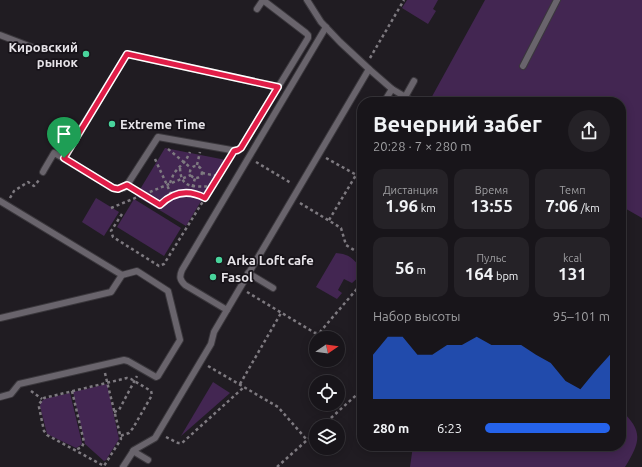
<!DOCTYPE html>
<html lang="ru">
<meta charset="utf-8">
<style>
:root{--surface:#18151a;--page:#252227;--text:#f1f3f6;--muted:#9f9fa2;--line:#363439;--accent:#2563eb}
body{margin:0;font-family:Ubuntu,sans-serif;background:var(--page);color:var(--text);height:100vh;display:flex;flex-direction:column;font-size:15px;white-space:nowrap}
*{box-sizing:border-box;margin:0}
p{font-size:13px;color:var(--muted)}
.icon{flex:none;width:22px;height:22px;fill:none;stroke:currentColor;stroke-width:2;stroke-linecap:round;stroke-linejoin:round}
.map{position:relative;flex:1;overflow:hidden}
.side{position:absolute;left:357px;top:97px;width:269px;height:354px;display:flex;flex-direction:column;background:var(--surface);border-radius:16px;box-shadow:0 2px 10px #0003,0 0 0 1px var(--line)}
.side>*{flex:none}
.needle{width:26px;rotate:77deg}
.buttons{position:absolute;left:309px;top:331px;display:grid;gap:8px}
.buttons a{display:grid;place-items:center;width:36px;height:36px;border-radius:50%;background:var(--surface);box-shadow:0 2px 10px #0003,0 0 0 1px var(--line);font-size:20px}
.pin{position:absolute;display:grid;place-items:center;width:34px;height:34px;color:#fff;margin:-41px -17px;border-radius:50% 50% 50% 0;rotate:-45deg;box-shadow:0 0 4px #0007}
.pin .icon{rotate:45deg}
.round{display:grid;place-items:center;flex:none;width:42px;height:42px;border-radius:21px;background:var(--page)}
.head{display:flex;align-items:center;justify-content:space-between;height:68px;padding:0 16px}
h1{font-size:22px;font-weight:700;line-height:30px}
.metrics{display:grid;grid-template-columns:repeat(3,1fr);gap:6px;height:68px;padding:4px 16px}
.metrics div{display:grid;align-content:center;border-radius:10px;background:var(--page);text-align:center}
.metrics b{font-size:17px;font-weight:700}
.metrics small{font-size:11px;font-weight:400}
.metrics p{font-size:11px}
.chart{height:112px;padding:8px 16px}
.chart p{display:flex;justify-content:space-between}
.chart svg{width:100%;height:72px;margin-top:4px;fill:var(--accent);opacity:.7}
ul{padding:0 16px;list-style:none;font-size:13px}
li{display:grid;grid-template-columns:64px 48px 1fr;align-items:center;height:30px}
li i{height:10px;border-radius:5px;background:var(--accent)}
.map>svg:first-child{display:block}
.green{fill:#432652}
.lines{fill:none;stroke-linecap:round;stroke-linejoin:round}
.service-casing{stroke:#3a373c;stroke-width:8}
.path{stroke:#7e7a80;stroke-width:2.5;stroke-dasharray:3 3;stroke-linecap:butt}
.service{stroke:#69646c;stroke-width:6}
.route-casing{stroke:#fff;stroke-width:8}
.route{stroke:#e11d48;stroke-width:5}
.poi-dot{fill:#49d49c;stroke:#171319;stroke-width:1.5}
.labels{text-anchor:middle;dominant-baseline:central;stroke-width:3.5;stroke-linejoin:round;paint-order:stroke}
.poi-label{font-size:13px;font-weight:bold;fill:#e6e3e8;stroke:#171319;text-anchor:start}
</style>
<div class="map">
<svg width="642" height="467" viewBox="0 0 642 467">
<rect width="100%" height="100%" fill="#201c22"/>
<g class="green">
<path d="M407,0H438L433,9L436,11L428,24L402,8Z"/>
<path d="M485,0H642V218L621,206V102H429Z"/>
<path d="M165,148L226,160L186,226L136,196Z"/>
<path d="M96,198L119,212L104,236L82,222Z"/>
<path d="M134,199L181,228L164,256L117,227Z"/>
<path d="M336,253C350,254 353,259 362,269V274L352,283L344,279L338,290L342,293L337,299L316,287Z"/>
<path d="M213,382L230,393L181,436Z"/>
<path d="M107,384L119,439L106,460L104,461L85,444L73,392Z"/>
<path d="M70,393L82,443L81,445L76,448L47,434L40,406L41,402L44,399Z"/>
<path d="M621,410C642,430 642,440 625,467H410L413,446H621Z"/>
</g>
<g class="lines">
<g class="service-casing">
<g id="service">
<path d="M0,35L34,48"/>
<path d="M523,66L557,0"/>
<path d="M369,69L392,89L414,102"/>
<path d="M405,97L414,81"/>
<path d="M384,102L392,89"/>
<path d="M63,158L115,189L124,188L127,185L158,137L237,151L241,148L308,38V35L306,33L263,0L257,9"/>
<path d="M43,172L44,170L54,153L63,158L127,54L278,87"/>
<path d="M0,201L122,275"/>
<path d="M248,273L273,288"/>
<path d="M227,310L185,285C180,280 179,277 182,270L326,27"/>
<path d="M0,318L111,292L122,275L137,271L168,291L180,340L158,376L156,377L128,361L124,360L19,384L11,394L0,397"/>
<path d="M133,451L148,460"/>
<path d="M123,467L134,450L155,438L211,344L214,332L369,69L340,42L321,22L307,0"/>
</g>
</g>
<g class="path">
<path d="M370,58L404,0"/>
<path d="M168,149L191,168"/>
<path d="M326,158L362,178"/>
<path d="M155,159L172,196"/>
<path d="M256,162L291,183"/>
<path d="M197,165L200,152"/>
<circle cx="196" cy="172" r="6"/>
<path d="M180,168C181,191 195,185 212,187"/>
<path d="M202,173L218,176"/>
<path d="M170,183L174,173L186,160L190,152"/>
<path d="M135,190L160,205C173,192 188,189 205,198"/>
<path d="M191,193L195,178"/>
<path d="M10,198L14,191L28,182L34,186L40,179"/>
<path d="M300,203L341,228L346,245L362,255"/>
<path d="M111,208L191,175"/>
<path d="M122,214L111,231L113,237L159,266L164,264L230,158"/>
<path d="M329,220L356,175"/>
<path d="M247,292L315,333L320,332L362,283"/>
<path d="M208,366L278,407L307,440"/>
<path d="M105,373C110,395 116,417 121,439L104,466L47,435L44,431L39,407V404L44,398L127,378L131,379L151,391L152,395L133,428L129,433L120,436"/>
<path d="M240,384L281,313"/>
<path d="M31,391L42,399"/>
<path d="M72,391L84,442L82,447L75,450"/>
<path d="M114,412L119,410L137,376"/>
<path d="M322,426L362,390"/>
<path d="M166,437L178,443H182L244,387"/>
<path d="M277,467L316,432"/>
</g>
<use href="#service" class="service"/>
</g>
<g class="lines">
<g class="route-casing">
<path id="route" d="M127,54L278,87L241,148L238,150L234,151L205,198C188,189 173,192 160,205L127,185L118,189L113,188L64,158Z"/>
</g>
<use href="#route" class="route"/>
</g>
<g class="poi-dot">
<circle cx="86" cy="54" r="4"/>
<circle cx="112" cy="124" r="4"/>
<circle cx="219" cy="260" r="4"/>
<circle cx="213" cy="277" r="4"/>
</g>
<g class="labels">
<g class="poi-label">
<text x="78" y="47" text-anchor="end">Кировский<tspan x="78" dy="15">рынок</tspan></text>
<text x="120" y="124">Extreme Time</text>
<text x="227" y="260">Arka Loft cafe</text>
<text x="221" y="277">Fasol</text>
</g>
</g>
</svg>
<div class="buttons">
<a><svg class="needle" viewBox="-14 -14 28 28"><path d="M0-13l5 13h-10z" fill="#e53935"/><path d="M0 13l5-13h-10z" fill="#9f9fa2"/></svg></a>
<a><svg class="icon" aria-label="locate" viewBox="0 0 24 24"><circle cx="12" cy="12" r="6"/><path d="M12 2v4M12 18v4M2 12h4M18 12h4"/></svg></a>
<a><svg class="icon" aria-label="layers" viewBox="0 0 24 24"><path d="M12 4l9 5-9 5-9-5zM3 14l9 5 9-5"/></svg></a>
</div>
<div class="pin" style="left:64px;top:158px;background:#1e9e55"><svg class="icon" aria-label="arrive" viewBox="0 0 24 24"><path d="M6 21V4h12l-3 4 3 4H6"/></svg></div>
<section class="side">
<div class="head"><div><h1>Вечерний забег</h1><p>20:28 · 7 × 280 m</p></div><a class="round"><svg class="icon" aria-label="share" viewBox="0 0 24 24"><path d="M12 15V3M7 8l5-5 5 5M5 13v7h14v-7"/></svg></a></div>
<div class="metrics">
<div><p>Дистанция</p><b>1.96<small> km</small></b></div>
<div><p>Время</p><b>13:55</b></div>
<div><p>Темп</p><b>7:06<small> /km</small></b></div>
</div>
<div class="metrics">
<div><b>56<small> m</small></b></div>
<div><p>Пульс</p><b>164<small> bpm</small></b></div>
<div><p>kcal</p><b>131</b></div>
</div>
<div class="chart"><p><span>Набор высоты</span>95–101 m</p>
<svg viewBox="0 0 160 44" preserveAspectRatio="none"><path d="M0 44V17L10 6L20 6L30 17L40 17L50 11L60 11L70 6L80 11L90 11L100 11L110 17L120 22L130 33L140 38L150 27L160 17V44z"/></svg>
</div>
<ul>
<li><b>280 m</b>6:23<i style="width:100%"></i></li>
</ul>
</section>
</div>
